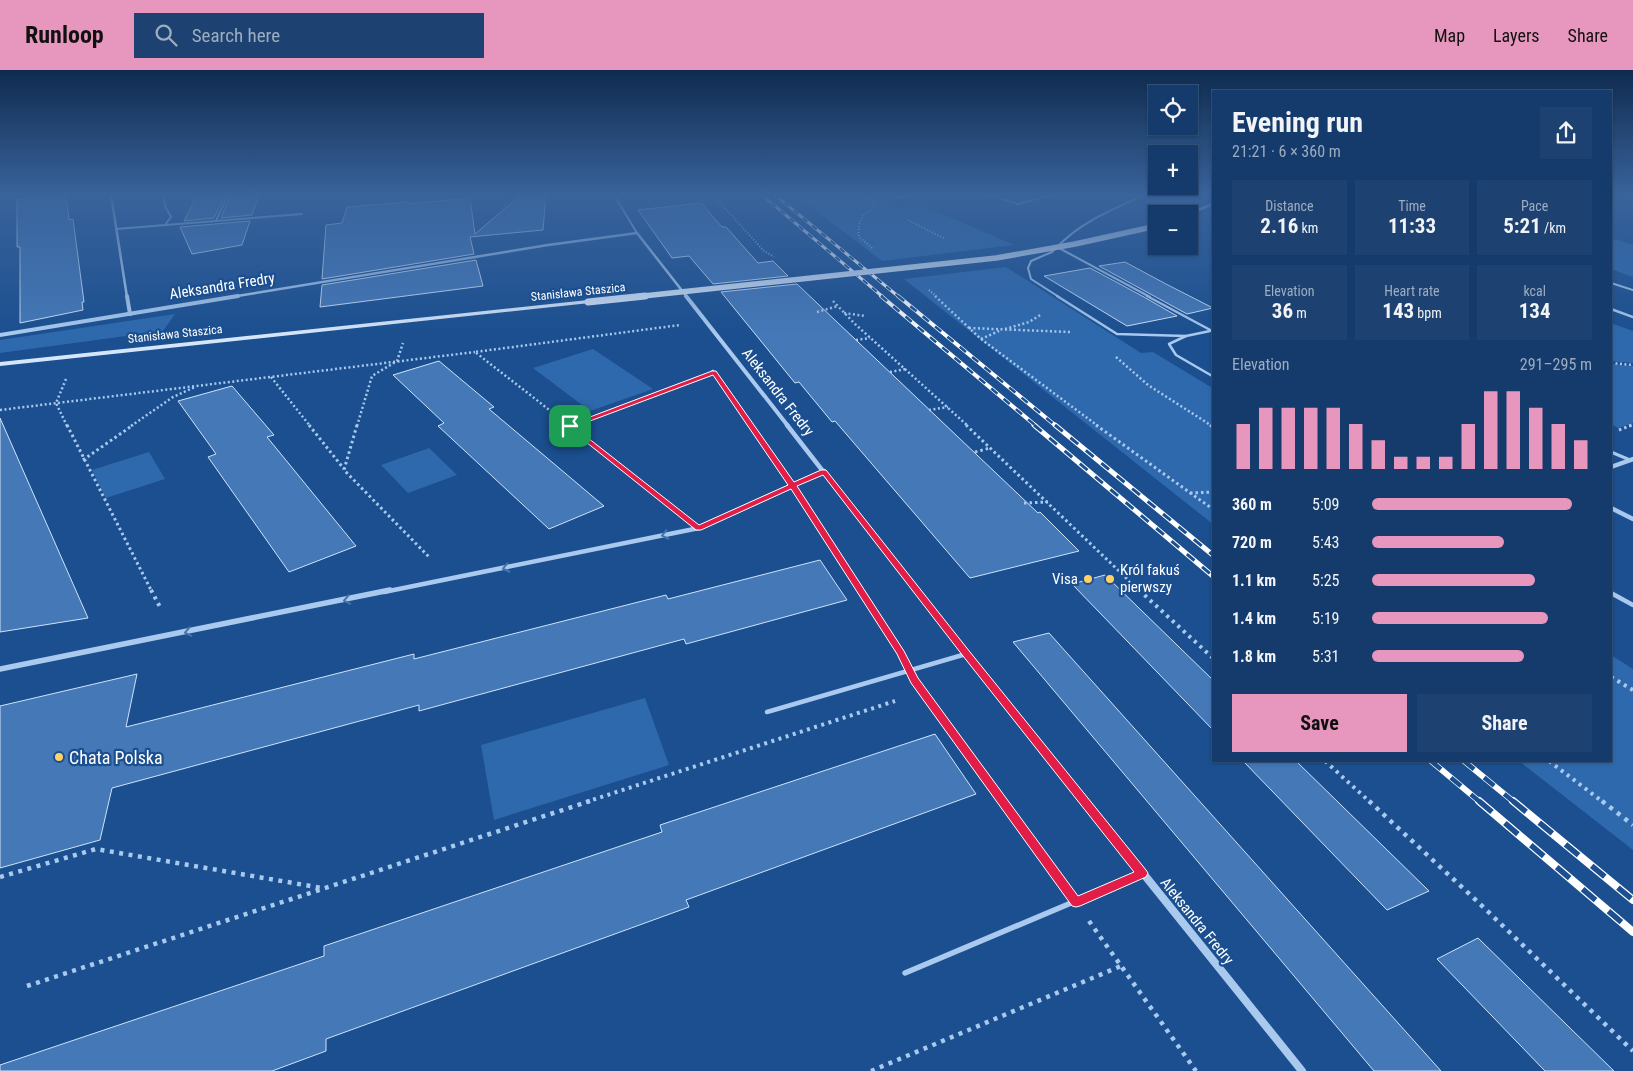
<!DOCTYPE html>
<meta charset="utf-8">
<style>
:root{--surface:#143b6b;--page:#1d4271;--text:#f1f3f6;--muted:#9dadc1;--line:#33557e;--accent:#e797bd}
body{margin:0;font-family:"Roboto Condensed",sans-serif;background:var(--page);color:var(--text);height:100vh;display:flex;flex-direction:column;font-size:19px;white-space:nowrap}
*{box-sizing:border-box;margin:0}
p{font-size:16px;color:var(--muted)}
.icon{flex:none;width:28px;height:28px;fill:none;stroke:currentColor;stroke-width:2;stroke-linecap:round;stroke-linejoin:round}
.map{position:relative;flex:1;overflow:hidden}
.panel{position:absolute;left:1212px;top:20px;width:400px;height:672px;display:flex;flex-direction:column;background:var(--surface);border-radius:0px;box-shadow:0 1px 4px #0004,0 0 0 1px var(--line)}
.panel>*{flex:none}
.fabs{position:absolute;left:1148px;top:15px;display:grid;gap:10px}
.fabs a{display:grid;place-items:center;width:50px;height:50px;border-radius:0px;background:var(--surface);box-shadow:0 1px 4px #0004,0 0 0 1px var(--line);font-size:25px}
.pin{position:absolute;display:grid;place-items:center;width:42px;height:42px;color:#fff;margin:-21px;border-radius:10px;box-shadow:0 2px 8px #0006}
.round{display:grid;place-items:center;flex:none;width:52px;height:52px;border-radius:0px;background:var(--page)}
.summary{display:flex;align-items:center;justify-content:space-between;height:85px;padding:0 20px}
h1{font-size:28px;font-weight:700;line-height:38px}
.figures{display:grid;grid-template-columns:repeat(3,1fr);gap:8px;height:85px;padding:5px 20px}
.figures div{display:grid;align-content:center;border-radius:0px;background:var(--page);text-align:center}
.figures b{font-size:21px;font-weight:700}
.figures small{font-size:14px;font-weight:400}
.figures p{font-size:14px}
.chart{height:140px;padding:10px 20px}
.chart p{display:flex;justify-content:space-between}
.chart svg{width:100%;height:90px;margin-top:5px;stroke:var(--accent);stroke-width:6}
.button{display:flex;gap:10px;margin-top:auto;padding:10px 20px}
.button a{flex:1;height:58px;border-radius:0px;background:var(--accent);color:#111;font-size:20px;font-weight:700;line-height:58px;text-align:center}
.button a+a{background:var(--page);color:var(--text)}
ul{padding:0 20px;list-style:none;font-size:16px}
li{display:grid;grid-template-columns:80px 60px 1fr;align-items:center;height:38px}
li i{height:12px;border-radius:6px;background:var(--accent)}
header{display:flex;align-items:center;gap:30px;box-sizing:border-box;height:70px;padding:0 25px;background:var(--accent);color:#111}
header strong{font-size:24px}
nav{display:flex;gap:28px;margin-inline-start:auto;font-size:18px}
.search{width:350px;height:45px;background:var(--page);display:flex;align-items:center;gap:12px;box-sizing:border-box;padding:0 18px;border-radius:0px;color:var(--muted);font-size:19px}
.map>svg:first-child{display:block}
.green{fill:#2e69ad}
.building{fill:#4478b7;stroke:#cfe3fa}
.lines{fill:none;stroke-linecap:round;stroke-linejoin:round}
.path-far4{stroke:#a9c9ee;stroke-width:2;stroke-dasharray:1 2;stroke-linecap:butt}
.path-far3{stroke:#a9c9ee;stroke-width:2.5;stroke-dasharray:2 2.5;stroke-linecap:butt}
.path-far2{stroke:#a9c9ee;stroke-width:3;stroke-dasharray:2.5 3;stroke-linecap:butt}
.path-far1{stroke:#a9c9ee;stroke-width:4;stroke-dasharray:3 4.5;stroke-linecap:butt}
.path{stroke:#a9c9ee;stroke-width:4.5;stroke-dasharray:4 5.5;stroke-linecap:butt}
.lane-far4{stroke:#a9c9ee;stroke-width:2}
.lane-far3{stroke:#a9c9ee;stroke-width:2.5}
.lane-far2{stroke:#a9c9ee;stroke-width:3}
.lane-far1{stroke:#a9c9ee;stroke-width:4.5}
.lane{stroke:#a9c9ee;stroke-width:5.5}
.street-far4{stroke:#a9c9ee;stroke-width:2.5}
.street-far3{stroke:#a9c9ee;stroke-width:4}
.street-far2{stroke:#a9c9ee;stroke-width:4.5}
.street-far1{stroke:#a9c9ee;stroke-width:5.5}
.street{stroke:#a9c9ee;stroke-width:8}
.secondary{fill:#d6e6fa;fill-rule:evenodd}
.rail-far4-casing{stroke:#fff;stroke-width:3}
.rail-far3-casing{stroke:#fff;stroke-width:4}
.rail-far2-casing{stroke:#fff;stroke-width:5}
.rail-far1-casing{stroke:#fff;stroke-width:6}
.rail-casing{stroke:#fff;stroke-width:8}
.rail-far4{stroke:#1b4f8f;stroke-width:2;stroke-dasharray:6;stroke-linecap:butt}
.rail-far3{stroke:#1b4f8f;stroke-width:2.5;stroke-dasharray:8;stroke-linecap:butt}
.rail-far2{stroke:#1b4f8f;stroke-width:3;stroke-dasharray:10;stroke-linecap:butt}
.rail-far1{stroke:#1b4f8f;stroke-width:4.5;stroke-dasharray:13;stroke-linecap:butt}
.rail{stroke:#1b4f8f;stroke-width:5.5;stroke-dasharray:17;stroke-linecap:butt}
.secondary-bridge-far1{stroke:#d6e6fa;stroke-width:5.5}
.secondary-bridge{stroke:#d6e6fa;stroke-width:7}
.oneway{stroke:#4674ac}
.route{fill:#e11d48;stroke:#fff;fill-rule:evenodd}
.poi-dot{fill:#ffd166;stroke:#1b4f8f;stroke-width:2}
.labels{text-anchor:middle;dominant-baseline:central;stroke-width:4.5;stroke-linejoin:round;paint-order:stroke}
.far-street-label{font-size:12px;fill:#fff;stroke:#1b4f8f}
.street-label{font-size:15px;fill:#fff;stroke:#1b4f8f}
.poi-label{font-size:15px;fill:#fff;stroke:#1b4f8f;text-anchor:start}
.near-poi-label{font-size:18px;fill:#fff;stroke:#1b4f8f;text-anchor:start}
</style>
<header>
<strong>Runloop</strong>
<div class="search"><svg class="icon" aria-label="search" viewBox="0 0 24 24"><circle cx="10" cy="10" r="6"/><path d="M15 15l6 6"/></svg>Search here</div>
<nav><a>Map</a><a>Layers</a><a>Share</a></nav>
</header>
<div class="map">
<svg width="1633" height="1001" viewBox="0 0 1633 1001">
<rect width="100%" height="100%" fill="#1b4f8f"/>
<g class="green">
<path d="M796,125H872L900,139L922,135L1014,175L882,191Z"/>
<path d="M1616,169L1633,175V207L1611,199V171Z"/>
<path d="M1006,197L1141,283L1153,282L1214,319V455L904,209Z"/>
<path d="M175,244L163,261L0,283V270Z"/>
<path d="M1611,253L1633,261V293L1611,291Z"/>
<path d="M593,279L653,319L590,341L533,298Z"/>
<path d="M1611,294L1633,296V353L1618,358L1611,354Z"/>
<path d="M429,378L457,405L408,423L381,395Z"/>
<path d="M149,382L165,409L106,428L92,400Z"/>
<path d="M1611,585L1633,599V780L1519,691H1611Z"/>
<path d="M645,628L669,695L494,750L481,675Z"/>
</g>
<g class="building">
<path d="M45,125H66L69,150L73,149L84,232H82L83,240L20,253V177H17V130Z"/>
<path d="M197,125H225L214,148L184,151Z"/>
<path d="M231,125H259L252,145L221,148Z"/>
<path d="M521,125H546L543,160L470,167L474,184L322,209L326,155L342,153L347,137L409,132V134L470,128L475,164Z"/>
<path d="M701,133L722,157H726L758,193L773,191L788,206L713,214L689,186L672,188L638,140Z"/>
<path d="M250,151L242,175L192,184L180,157Z"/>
<path d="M476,190L483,216L320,237L322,215Z"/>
<path d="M1125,192L1166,214L1213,238L1187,244L1099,196Z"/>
<path d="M1090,198L1144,227L1177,246L1127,256L1044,206Z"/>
<path d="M797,214L1038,443L1040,442L1079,481L970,508L835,351L832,352L799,312L795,313L721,222Z"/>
<path d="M439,291L494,337L489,339L604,436L549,459L438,356L444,353L393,305Z"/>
<path d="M232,316L274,365L267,367L356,476L289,502L208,387L216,384L178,331Z"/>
<path d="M0,348L88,548L0,562Z"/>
<path d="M820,490L847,530L686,574L684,569L419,641V635L112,718L100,770L0,798V636L137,604L126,657L414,584V589L666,525L668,529Z"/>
<path d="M1105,505L1214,611V661L1072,514Z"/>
<path d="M1049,563L1441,1001H1374L1013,572Z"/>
<path d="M935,664L976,724L686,830L689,837L326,969V981L272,1001H0V995L324,886V876L662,762L660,755Z"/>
<path d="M1243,691H1296L1429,821L1387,840Z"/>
<path d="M1478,868L1614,1001H1545L1437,889Z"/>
</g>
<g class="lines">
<g class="path-far4">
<path d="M713,125L764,181L774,187"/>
<path d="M861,125L874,133"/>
<path d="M908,150L945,169"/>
<path d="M872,178L859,167C857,150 863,144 877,135"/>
<path d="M929,220L937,227"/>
</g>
<g class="path-far3">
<path d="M935,226L981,269L1098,356"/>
<path d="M833,231L855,254L968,356"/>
<path d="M817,242L838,236"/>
<path d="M844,243L865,246"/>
<path d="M969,258L1070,262"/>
<path d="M1005,259L1029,252L1042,244"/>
<path d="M981,269L999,261"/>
<path d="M856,270L870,268"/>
<path d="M1116,287L1148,315L1212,356"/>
<path d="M1611,293L1633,295"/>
<path d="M712,300L751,356"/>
<path d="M890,302L906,299"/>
<path d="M271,307L310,356"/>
<path d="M66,309L56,333L67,356"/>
<path d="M0,340L475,282"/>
<path d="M929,340L948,337"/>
<path d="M131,356L173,327L195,317"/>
<path d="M357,356L372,306L397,291L403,273"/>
<path d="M570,356L714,303"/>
<path d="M570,356L475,282L680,255"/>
<path d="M1629,356L1633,355"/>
</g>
<g class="path-far2">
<path d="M67,355L152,522"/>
<path d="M309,355L344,399"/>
<path d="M357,355L344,400L430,488"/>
<path d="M568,355L675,439"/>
<path d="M751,355L779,396"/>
<path d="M966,355L1141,522"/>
<path d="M1096,355L1214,440"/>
<path d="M1210,355L1214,358"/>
<path d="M570,356L572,355"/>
<path d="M1619,360L1632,355"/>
<path d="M975,382L990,378"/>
<path d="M83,390L133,355"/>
<path d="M1190,423L1214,422"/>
<path d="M1024,433L1048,432"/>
<path d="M804,434L861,522"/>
</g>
<g class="path-far1">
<path d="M151,520L160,537"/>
<path d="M860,520L899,580"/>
<path d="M1139,520L1214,589"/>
<path d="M1611,607L1633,620"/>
<path d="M922,620L1004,732"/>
<path d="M1325,691L1370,732"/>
<path d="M1549,691L1603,732"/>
<path d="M586,732L895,631"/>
</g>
<g class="path">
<path d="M1003,731L1061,811"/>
<path d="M1369,731L1478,832L1633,981"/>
<path d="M1602,731L1633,755"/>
<path d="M0,807L96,779L322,818"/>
<path d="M1089,851L1196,1001"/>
<path d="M27,916L590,731"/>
<path d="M871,1001L1121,896"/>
</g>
<g class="lane-far4">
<path d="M164,125L165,136L171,147L165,155"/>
<path d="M614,125L637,163"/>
<path d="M894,125L900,128L915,125"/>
<path d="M989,125L1018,134L1052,125"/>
<path d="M216,151L228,125"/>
<path d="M116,159L302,144"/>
<path d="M1057,177C1082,151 1112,140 1144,125"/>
<path d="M1611,213L1633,220"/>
<path d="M1059,227L1031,209L1028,198L1031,191L1052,182L1057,177L1150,227"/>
</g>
<g class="lane-far3">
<path d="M1057,226L1117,264L1186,266"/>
<path d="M1147,226L1214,262"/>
<path d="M1611,239L1633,247"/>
<path d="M1210,261L1186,266L1169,274L1176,285L1214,307"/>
</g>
<path class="lane-far2" d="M1611,382L1630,390"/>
<g class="lane-far1">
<path d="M1611,523L1633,535"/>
<path d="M767,642L966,584"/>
</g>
<path class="lane" d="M905,903L1142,803"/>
<g class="street-far4">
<path d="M111,125L127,227"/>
<path d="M231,227L548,175L637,163L687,227"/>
</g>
<g class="street-far3">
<path d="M127,226L130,244"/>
<path d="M686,226L788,356"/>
<path d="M0,265L238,226"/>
</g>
<g class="street-far2">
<path d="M787,355L917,522"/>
<path d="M1611,397L1633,389"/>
<path d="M1611,438L1633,449"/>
<path d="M384,522L699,458L824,401"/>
</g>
<g class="street-far1">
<path d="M916,520L1086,732"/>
<path d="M0,599L390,520"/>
</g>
<path class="street" d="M1085,731L1302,1001"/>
<g class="secondary">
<path d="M1214,132V135L1189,145V144H1185Z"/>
<path d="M588,230L591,232L590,233L0,296V292Z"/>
</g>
<g class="rail-far4-casing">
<g id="rail-far4">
<path d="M762,125L883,227"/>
<path d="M775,125L899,227"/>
</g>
</g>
<g class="rail-far3-casing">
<g id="rail-far3">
<path d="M881,226L1036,356"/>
<path d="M898,226L1056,356"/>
</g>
</g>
<g class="rail-far2-casing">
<g id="rail-far2">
<path d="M1034,355L1214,507"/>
<path d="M1055,355L1214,486"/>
</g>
</g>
<g class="rail-far1-casing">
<g id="rail-far1">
<path d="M1431,691L1480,732"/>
<path d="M1464,691L1514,732"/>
</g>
</g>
<g class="rail-casing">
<g id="rail">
<path d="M1479,731L1633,862"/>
<path d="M1513,731L1633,830"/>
</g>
</g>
<use href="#rail-far4" class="rail-far4"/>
<use href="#rail-far3" class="rail-far3"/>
<use href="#rail-far2" class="rail-far2"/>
<use href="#rail-far1" class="rail-far1"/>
<use href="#rail" class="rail"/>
<path class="secondary-bridge-far1" d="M634,227L996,188L1075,174L1152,157"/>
<path class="secondary-bridge" d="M588,232L645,226"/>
</g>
<defs><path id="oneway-chevron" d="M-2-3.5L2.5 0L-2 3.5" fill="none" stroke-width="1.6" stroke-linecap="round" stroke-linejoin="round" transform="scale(1.25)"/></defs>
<g class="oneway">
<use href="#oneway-chevron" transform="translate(665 465) rotate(168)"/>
<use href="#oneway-chevron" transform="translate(506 498) rotate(168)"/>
<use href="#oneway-chevron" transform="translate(347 530) rotate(169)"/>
<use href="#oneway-chevron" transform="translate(188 562) rotate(169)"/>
</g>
<linearGradient id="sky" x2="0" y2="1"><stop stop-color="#0f2b4f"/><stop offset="0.47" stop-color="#39639b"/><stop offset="1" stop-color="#39639b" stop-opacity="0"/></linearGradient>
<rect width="1633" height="265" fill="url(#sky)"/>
<path class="route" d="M712,301H716L794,412L821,400H826L970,582L1146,800L1148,803L1146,807L1080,836L1076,837L1072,836L911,613L897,584L791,419L701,460H696L566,356ZM713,305L788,415L699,455L574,357ZM823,405L963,586L1134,802L1078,826L918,608L904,581L797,416Z"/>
<g class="poi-dot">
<circle cx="1088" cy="509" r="5"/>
<circle cx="1110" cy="509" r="5"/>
<circle cx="59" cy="687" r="5"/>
</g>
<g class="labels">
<g class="far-street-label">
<text transform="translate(578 222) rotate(-6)">Stanisława Staszica</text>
<text transform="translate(175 264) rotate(-6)">Stanisława Staszica</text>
</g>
<g class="street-label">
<text transform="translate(222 216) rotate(-9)">Aleksandra Fredry</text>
<text transform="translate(778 322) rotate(52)">Aleksandra Fredry</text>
<text transform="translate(1197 851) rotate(51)">Aleksandra Fredry</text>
</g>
<g class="poi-label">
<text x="1120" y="500">Król fakuś<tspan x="1120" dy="17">pierwszy</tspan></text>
<text x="1078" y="509" text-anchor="end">Visa</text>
</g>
<g class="near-poi-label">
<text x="69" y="687">Chata Polska</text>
</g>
</g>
</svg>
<div class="fabs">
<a><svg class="icon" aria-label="locate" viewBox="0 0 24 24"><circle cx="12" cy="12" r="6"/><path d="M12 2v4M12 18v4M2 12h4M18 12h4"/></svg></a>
<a>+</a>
<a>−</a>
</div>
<div class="pin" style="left:570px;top:356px;background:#1e9e55"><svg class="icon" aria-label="arrive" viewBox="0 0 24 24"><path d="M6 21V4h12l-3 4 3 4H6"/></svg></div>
<section class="panel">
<div class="summary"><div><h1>Evening run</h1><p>21:21 · 6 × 360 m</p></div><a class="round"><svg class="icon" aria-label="share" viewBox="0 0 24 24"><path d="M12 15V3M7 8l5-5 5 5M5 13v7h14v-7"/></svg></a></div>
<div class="figures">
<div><p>Distance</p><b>2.16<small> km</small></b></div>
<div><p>Time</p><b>11:33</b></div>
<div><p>Pace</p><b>5:21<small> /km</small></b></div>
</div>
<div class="figures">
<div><p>Elevation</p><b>36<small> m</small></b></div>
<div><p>Heart rate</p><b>143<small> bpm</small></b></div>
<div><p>kcal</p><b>134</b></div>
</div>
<div class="chart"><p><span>Elevation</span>291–295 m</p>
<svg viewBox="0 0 160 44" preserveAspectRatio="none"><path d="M5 44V22M15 44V14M25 44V14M35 44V14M45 44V14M55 44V22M65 44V30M75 44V38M85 44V38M95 44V38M105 44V22M115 44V6M125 44V6M135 44V14M145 44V22M155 44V30"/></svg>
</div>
<ul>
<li><b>360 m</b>5:09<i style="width:91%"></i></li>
<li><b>720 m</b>5:43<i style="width:60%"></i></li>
<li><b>1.1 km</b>5:25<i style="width:74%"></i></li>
<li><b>1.4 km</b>5:19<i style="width:80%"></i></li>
<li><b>1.8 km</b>5:31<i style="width:69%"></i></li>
</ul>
<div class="button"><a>Save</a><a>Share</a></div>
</section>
</div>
